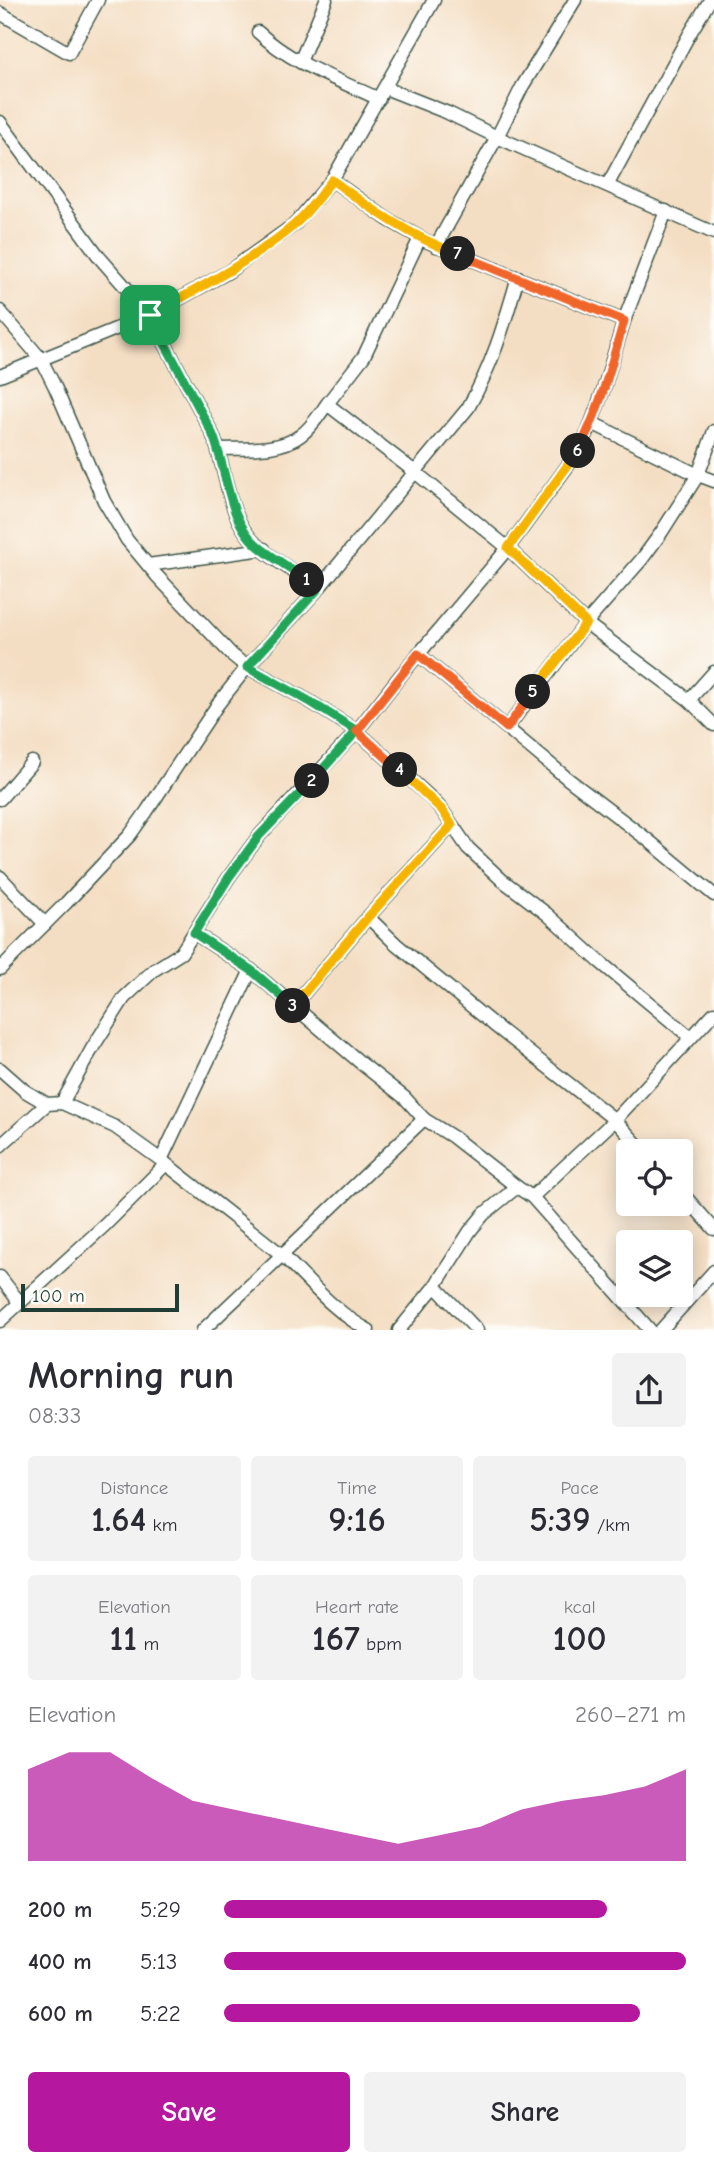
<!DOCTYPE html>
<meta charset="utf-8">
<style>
:root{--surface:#fff;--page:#f2f2f3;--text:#2b2b33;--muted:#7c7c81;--accent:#b5179e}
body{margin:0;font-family:"Comic Neue",sans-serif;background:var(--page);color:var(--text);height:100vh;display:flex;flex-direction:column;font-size:26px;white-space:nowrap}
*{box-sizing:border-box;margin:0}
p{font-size:23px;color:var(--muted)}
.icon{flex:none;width:38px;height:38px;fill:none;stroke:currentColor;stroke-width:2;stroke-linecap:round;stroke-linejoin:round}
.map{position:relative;height:1330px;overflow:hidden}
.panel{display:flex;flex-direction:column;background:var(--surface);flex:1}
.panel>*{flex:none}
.buttons{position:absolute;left:616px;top:1139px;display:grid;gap:14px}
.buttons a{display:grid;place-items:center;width:77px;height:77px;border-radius:7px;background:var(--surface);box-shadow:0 4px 18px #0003;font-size:35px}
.scale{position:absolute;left:21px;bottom:18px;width:158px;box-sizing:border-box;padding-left:7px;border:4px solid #1f3d34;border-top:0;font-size:19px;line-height:24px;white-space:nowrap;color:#1f3d34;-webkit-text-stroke:5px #fdfcf7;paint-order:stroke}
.pin{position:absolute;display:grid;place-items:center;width:60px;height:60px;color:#fff;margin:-30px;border-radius:14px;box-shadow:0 4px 10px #0006}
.km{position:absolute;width:35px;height:35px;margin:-18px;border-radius:50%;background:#222;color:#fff;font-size:19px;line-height:35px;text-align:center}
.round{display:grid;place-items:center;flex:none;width:74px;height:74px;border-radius:7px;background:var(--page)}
.overview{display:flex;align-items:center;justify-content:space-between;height:119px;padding:0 28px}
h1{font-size:38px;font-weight:800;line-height:52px}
.figures{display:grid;grid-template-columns:repeat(3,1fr);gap:10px;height:119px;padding:7px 28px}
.figures div{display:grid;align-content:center;border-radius:7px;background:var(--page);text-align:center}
.figures b{font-size:35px;font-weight:800}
.figures small{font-size:19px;font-weight:400}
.figures p{font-size:19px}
.chart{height:196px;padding:14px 28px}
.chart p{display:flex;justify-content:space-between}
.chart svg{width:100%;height:126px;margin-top:7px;fill:var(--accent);opacity:.7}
.action{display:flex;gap:14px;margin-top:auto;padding:14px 28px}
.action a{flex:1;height:80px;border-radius:7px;background:var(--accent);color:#fff;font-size:28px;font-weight:800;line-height:80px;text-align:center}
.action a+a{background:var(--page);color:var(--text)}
ul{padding:0 28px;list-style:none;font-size:23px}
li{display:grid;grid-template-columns:112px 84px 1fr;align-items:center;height:52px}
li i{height:18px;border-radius:9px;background:var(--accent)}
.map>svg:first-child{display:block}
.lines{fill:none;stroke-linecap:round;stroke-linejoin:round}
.street-casing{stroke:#3f5549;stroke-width:15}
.street{stroke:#fff;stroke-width:12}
.split-1-casing{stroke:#fff;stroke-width:14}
.split-2-casing{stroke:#fff;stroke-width:14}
.split-3-casing{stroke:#fff;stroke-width:14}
.split-4-casing{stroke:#fff;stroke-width:14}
.split-5-casing{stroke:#fff;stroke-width:14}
.split-6-casing{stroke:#fff;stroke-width:14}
.split-7-casing{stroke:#fff;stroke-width:14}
.split-8-casing{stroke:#fff;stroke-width:14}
.split-1{stroke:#22a559;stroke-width:9}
.split-2{stroke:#22a559;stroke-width:9}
.split-3{stroke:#22a559;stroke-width:9}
.split-4{stroke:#f5b400;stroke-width:9}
.split-5{stroke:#f0652b;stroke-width:9}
.split-6{stroke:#f5b400;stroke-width:9}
.split-7{stroke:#f0652b;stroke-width:9}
.split-8{stroke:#f5b400;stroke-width:9}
</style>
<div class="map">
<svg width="714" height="1330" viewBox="0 0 714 1330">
<rect width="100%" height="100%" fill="#fdfcf7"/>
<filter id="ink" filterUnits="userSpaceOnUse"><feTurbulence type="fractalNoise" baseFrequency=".0143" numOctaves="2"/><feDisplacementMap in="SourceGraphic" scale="14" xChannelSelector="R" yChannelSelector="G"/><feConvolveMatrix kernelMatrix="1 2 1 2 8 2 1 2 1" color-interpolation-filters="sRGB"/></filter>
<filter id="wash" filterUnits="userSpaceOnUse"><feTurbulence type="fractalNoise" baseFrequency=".00686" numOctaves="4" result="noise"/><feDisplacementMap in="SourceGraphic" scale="28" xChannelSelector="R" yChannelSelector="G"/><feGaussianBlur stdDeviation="1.57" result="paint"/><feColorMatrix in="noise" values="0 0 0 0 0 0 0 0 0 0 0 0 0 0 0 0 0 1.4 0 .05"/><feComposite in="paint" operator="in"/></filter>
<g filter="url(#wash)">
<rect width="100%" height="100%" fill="#f4dec3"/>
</g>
<g filter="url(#ink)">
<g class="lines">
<g class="street-casing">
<g id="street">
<path d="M0,13L69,53L98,0"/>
<path d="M258,32C292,64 337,79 379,99"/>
<path d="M300,62L326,0"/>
<path d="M385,88L448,113L497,137L714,233"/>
<path d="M0,122L100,258L150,315L212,433C227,468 226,517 256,544C274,561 299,574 319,588"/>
<path d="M332,180L387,219L426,241L624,321"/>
<path d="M608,184L689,35L710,0"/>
<path d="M420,238L364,356L327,404L415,472L508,548L586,623L689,700L714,725"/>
<path d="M436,246L497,137L522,87L575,0"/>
<path d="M0,311L41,359L55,387L104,501L127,540L157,576L232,655L247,667L309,701L357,731L432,799L442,810L468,848L502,880L547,914L600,962L690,1037"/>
<path d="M0,376L150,315L228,272L295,224L332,180L434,0"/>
<path d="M592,423L698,475L714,481"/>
<path d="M218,449C245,448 279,452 301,435C312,427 319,415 327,404"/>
<path d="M148,565L264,549"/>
<path d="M418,654L568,779L648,840L714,895"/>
<path d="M689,700L714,672"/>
<path d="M507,728L586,623L642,559L661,533L698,475L714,431"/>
<path d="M0,799L32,762"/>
<path d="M0,877L45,924"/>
<path d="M368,917L396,944L494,1025L615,1120L644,1152"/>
<path d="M194,933L251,970L362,1064L405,1098L424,1119L453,1137L517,1187"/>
<path d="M0,969L66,903L130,835L147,811L218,704L247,667L319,588L468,408C493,364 504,325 518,277"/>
<path d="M293,1006L368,917L452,825"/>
<path d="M0,1069L25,1091L47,1104L62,1103L115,1127L161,1160L282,1255L424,1119"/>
<path d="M62,1103L93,1047L124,998L154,970L181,953L229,877L259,836L357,731L401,675L508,548L577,453L588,432L603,391L624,321L666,211"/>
<path d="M0,1146L47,1104"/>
<path d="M161,1160L251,970"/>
<path d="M681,1192L714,1229"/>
<path d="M532,1197L615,1120L714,1013"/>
<path d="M0,1277L20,1303"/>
<path d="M435,1286L477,1330"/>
<path d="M0,1321L105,1225L166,1164"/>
<path d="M203,1330L282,1255C309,1281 334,1312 368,1330"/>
<path d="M399,1330L435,1286L470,1231L484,1214L517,1187L532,1197L650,1330"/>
<path d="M661,1330L714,1271"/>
</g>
</g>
<use href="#street" class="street"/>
</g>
</g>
<g class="lines" filter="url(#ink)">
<g class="split-1-casing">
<path id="split-1" d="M150,315L212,433C227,467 227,520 257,545C272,558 291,568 307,580"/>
</g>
<g class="split-2-casing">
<path id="split-2" d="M307,580L319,588L247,667L309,701L357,731L312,781"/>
</g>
<g class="split-3-casing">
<path id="split-3" d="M293,1006L251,970L194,933L229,877L259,836L312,781"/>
</g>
<g class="split-4-casing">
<path id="split-4" d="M293,1006L368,917L452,825L442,810L400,770"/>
</g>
<g class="split-5-casing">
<path id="split-5" d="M400,770L357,731L418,654L507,728L533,692"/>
</g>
<g class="split-6-casing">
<path id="split-6" d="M533,692L586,623L508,548L578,451"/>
</g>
<g class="split-7-casing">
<path id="split-7" d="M458,254L624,321C611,365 600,410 578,451"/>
</g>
<g class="split-8-casing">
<path id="split-8" d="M150,315C199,288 250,262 293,226C308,213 320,195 332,180C372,210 412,237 458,254"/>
</g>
<use href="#split-1" class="split-1"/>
<use href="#split-2" class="split-2"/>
<use href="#split-3" class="split-3"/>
<use href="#split-4" class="split-4"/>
<use href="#split-5" class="split-5"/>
<use href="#split-6" class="split-6"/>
<use href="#split-7" class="split-7"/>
<use href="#split-8" class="split-8"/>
</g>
</svg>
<div class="buttons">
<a><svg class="icon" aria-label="locate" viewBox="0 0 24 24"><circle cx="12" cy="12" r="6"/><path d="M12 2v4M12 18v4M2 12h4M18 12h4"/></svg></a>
<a><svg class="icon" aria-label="layers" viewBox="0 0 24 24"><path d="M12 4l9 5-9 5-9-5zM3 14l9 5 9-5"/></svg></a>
</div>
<div class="scale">100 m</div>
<div class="pin" style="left:150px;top:315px;background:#1e9e55"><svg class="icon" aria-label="arrive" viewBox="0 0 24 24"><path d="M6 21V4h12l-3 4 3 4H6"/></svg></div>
<b class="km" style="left:307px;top:580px">1</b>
<b class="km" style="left:312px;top:781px">2</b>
<b class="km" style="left:293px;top:1006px">3</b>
<b class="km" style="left:400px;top:770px">4</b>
<b class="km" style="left:533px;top:692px">5</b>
<b class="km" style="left:578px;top:451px">6</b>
<b class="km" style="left:458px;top:254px">7</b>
</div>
<section class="panel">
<div class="overview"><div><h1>Morning run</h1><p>08:33</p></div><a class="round"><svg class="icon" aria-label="share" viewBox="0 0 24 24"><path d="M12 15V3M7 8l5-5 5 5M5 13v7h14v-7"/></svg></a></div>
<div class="figures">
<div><p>Distance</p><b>1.64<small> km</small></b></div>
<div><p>Time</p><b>9:16</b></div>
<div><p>Pace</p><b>5:39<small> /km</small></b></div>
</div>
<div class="figures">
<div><p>Elevation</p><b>11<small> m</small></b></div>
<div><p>Heart rate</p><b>167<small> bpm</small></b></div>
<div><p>kcal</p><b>100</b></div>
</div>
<div class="chart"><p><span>Elevation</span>260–271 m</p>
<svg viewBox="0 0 160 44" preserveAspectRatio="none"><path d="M0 44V12L10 6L20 6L30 15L40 23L50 26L60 29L70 32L80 35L90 38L100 35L110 32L120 26L130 23L140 21L150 18L160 12V44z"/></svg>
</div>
<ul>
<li><b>200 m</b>5:29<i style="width:83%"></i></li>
<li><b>400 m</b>5:13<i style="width:100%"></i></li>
<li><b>600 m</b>5:22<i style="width:90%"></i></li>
</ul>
<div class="action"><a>Save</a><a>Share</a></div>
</section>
